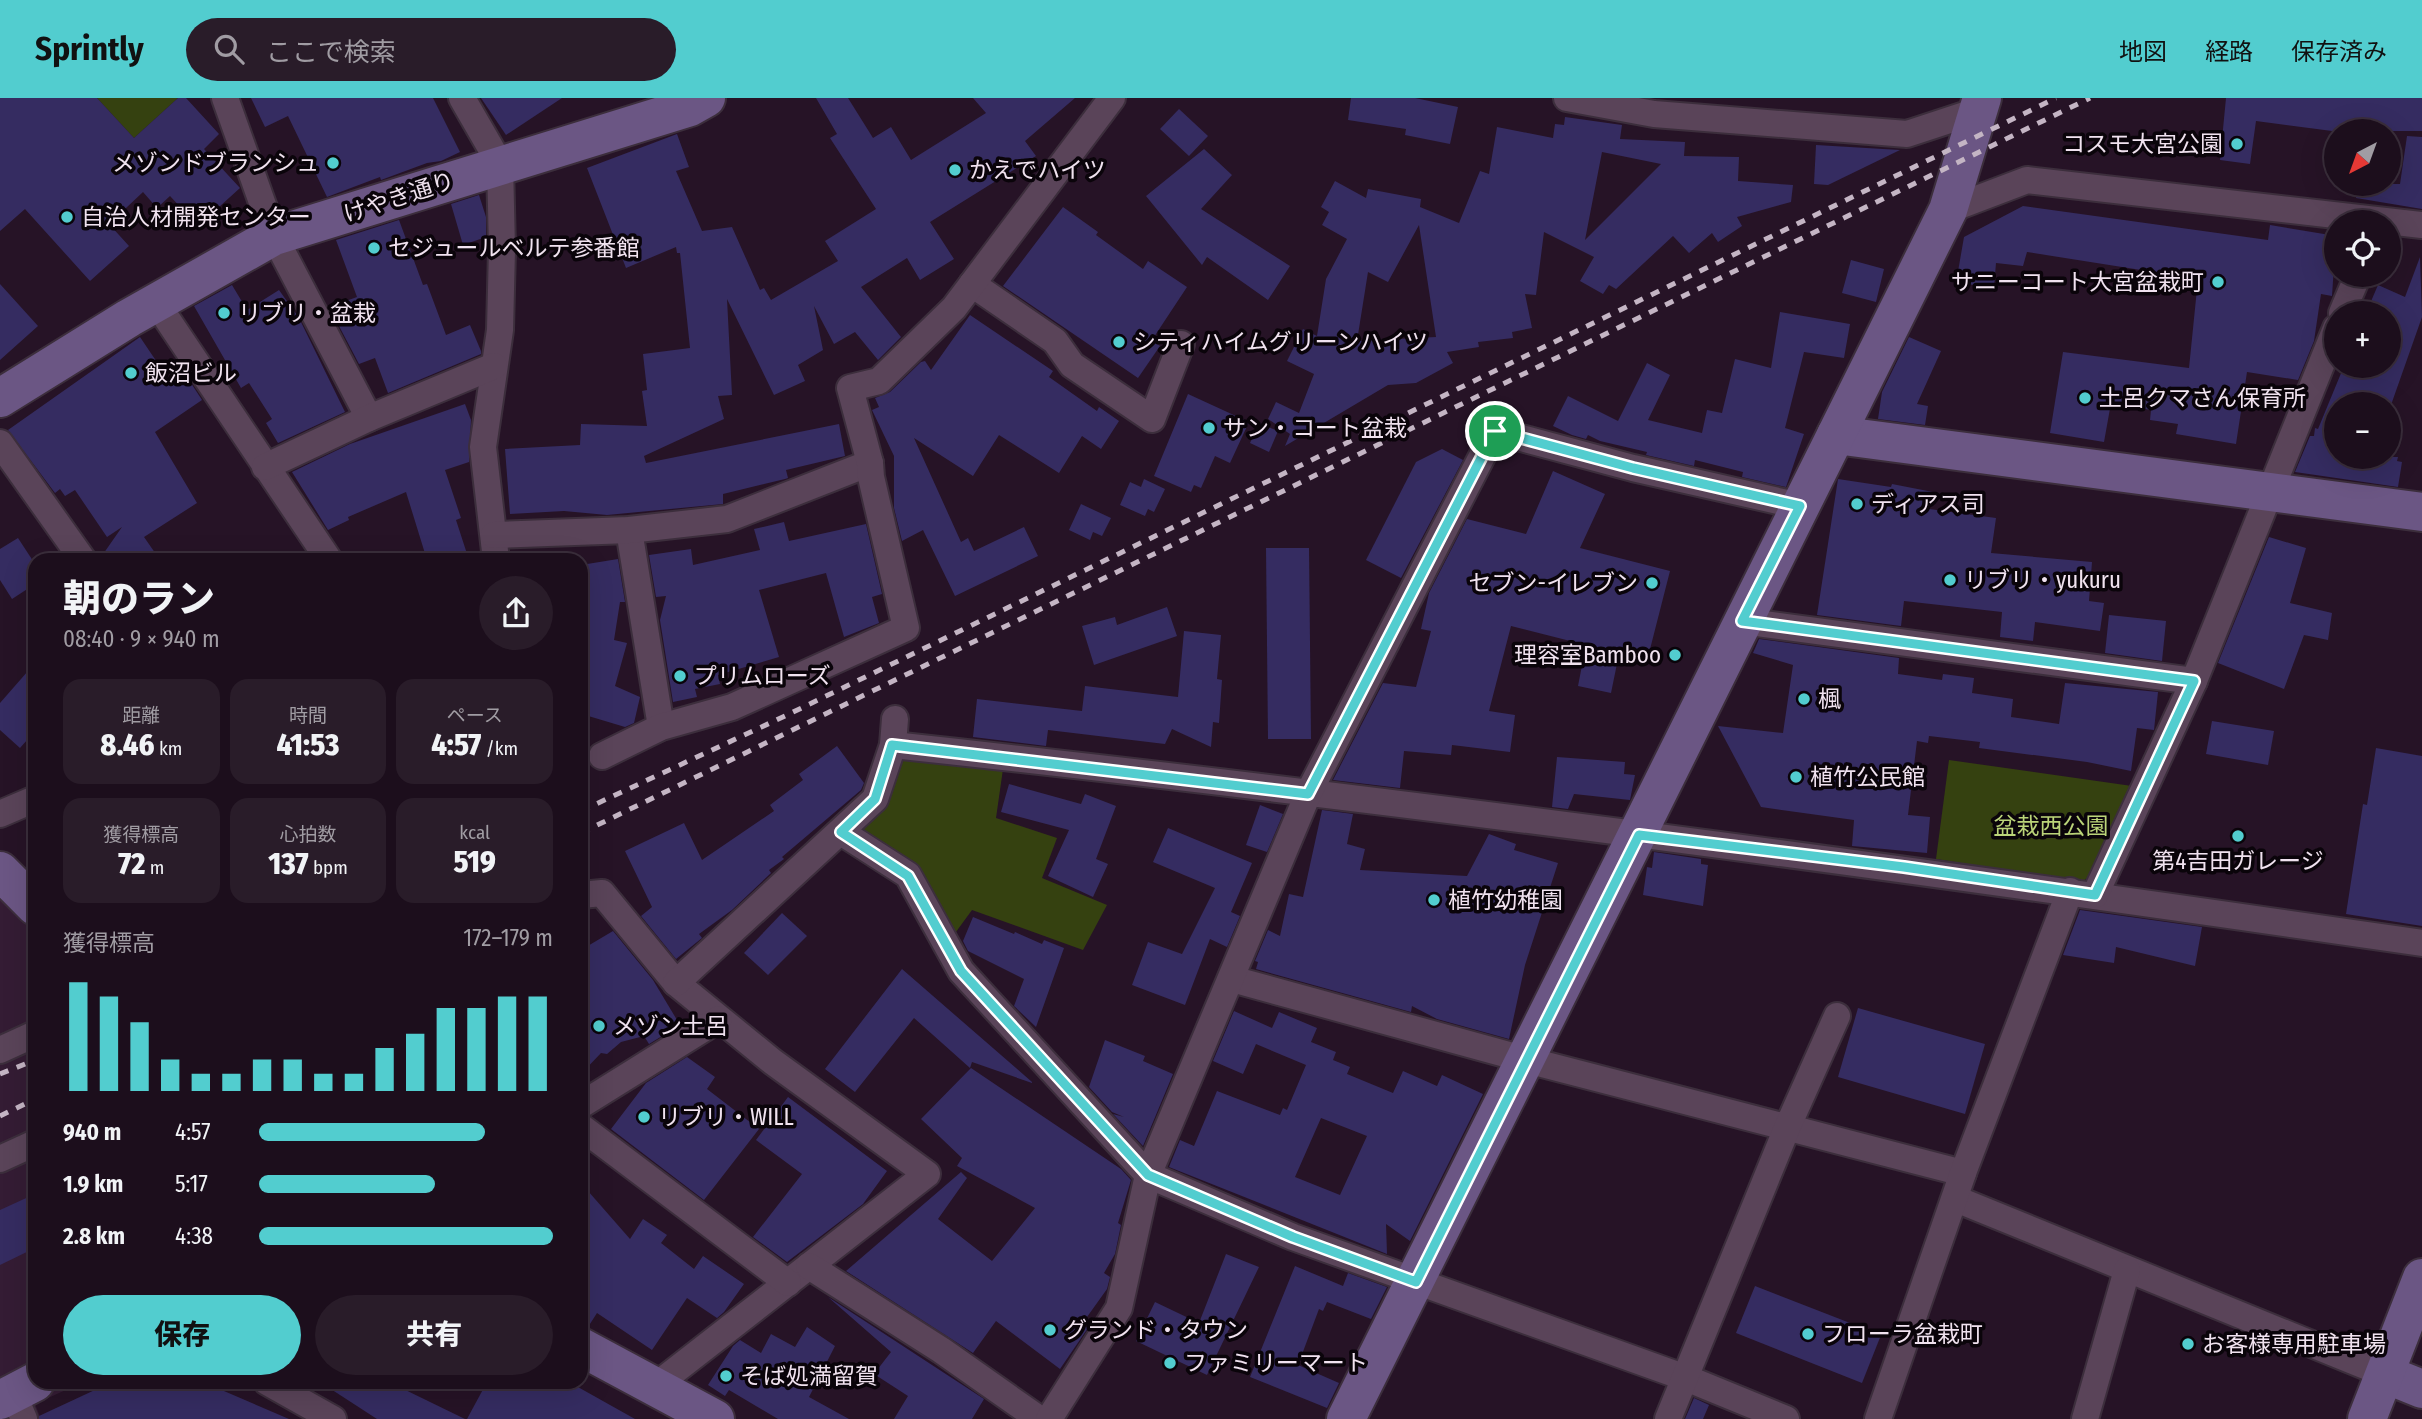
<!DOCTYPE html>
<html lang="ja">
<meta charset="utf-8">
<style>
:root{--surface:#1c0e1c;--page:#291c29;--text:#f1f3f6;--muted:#a09ca3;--line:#3a2e3b;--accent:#52cdcf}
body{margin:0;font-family:"Fira Sans Condensed","Noto Sans JP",sans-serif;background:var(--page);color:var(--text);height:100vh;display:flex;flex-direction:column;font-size:26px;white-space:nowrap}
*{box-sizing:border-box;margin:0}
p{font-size:23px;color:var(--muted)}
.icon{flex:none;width:38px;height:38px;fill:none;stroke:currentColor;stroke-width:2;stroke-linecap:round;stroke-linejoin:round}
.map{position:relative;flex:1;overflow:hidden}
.details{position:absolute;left:28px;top:455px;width:560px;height:836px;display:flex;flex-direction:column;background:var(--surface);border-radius:21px;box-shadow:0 7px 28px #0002,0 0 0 2px var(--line)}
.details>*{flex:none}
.needle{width:46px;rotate:221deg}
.buttons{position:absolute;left:2324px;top:21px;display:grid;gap:14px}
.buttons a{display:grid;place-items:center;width:77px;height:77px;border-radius:50%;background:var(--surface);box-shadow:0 7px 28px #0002,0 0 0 2px var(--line);font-size:35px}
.pin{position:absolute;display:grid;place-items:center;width:60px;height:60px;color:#fff;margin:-30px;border:4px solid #fff;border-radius:50%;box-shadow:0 2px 7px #0007}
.round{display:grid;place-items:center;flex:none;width:74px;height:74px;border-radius:37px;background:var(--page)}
.summary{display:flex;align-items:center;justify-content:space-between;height:119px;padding:0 35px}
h1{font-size:38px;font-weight:800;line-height:52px}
.figures{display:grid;grid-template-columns:repeat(3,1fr);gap:10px;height:119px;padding:7px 35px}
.figures div{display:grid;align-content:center;border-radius:18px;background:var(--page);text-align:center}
.figures b{font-size:30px;font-weight:800}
.figures small{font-size:19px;font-weight:400}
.figures p{font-size:19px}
.chart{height:196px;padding:14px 35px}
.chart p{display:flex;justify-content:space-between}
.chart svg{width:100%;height:126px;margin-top:7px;stroke:var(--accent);stroke-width:6}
.button{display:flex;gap:14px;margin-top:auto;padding:14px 35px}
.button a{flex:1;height:80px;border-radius:42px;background:var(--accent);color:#111;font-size:28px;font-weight:800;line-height:80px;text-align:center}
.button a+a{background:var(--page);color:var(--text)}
ul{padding:0 35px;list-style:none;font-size:23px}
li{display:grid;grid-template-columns:112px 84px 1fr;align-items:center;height:52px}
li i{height:18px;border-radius:9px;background:var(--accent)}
header{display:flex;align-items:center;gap:42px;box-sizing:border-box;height:98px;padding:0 35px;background:var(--accent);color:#111}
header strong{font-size:33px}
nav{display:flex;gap:38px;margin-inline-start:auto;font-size:24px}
.search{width:490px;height:63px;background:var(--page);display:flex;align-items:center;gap:18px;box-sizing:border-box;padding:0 24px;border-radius:38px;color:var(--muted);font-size:26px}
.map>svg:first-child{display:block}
.built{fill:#341c34}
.green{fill:#354110}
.building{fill:#352c61;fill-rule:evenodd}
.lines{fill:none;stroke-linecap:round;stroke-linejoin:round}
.street-casing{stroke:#3c2e3c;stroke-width:30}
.secondary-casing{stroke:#3c2e3c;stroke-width:42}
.street{stroke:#5a4459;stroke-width:26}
.secondary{stroke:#6b5684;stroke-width:38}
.rail{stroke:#c4b5c4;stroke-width:5;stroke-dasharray:9 9;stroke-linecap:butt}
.route-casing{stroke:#fff;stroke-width:14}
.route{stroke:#52cdcf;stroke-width:9}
.poi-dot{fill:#52cdcf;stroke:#0a040a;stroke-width:2.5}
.labels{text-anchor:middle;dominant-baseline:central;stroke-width:7;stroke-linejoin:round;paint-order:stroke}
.poi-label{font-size:23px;fill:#f0e2ef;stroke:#0a040a;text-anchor:start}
.street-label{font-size:23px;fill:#f0e2ef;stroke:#0a040a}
.park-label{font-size:23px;fill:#bbd479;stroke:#0a040a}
</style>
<header>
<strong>Sprintly</strong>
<div class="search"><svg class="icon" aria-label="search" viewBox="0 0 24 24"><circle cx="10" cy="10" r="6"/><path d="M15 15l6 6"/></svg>ここで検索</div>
<nav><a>地図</a><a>経路</a><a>保存済み</a></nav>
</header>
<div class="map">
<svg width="2422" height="1321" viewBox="0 0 2422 1321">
<rect width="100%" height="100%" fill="#261326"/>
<path class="built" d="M0,779L35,814V1284L81,1285L35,1306L41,1321H0Z"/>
<g class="green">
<path d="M97,0H178L134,40Z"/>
<path d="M902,657L1003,671L996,720L1057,740L1042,780L1107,807L1083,852L972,812L953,838L860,731Z"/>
<path d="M1949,662L2132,688L2096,773L2082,784L1936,761Z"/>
</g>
<g class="building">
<path d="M0,0H97L134,40L178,0H186L219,36L204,51L240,90L198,128L170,98L157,110L143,94L109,126L129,148L90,183L25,111L0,133Z"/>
<path d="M251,0H433L460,54L441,63L427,65L381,82L380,79L327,99L288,18L265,29Z"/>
<path d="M481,0H562L506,37Z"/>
<path d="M816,0H848L873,40L891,29L911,62L986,15L973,0H1075L1025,43L1036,58L930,124L954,161L920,182L907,160L861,189L901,239L878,262L855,234L834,246L814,208L823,252L798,267L805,283L774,297L727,201L732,297L718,298L724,321L644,358L646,365L839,326L845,358L786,372L788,380L785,381L723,396V406L607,417L564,413L510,416L505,351L580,347L581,326L647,328L642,293L647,292L643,256L690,250L680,155H677L676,149L626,170L587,70L677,36L689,69L676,73L702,133L732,129L760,192L764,190L771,202L838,163L825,143L876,111L830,40L837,36Z"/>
<path d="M1351,0H1415L1458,9L1450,46L1405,37L1406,31L1348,22Z"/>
<path d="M2226,0H2422V33H2332L2256,23L2250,66L2220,62Z"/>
<path d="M1179,11L1208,38L1189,58L1160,31Z"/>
<path d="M1565,19L1622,27L1620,41L1685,44L1684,58L1739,59L1738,83L1793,87L1791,104L1737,119L1742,128L1718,144L1712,135L1689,155L1673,138L1616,191L1609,187L1603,196L1580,183L1594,159L1544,134L1536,197L1525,196L1532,230L1512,234L1513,240L1478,244L1479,249L1447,254L1453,265L1416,285L1388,287L1285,348L1290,336L1268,321L1276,304L1299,315L1314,276L1287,263L1303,231L1317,238L1326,181L1347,141L1322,127L1329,114L1321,109L1335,83L1366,100L1368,91L1421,101L1420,109L1459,125L1480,73L1489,76L1497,29L1553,40L1555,26L1564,27ZM1602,54L1661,66L1585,142ZM1419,127L1436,239L1357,243L1368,174L1388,184Z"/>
<path d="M2407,38L2422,39V111L2356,100L2357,86H2400Z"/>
<path d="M1816,47L1900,52L1828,87L1814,86Z"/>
<path d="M1204,51L1232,77L1201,111L1290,168L1268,202L1207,159L1202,167L1146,98Z"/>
<path d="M479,97L486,119V139L463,147L451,106Z"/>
<path d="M2023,108L2268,142L2270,127L2336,138L2332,198L2321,196L2314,243L2298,282L2247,274L2236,346L2176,336L2178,326L2150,322L2151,312L2111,305L2104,344L2050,335L2063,254L2189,270L2198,181L2027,154L2023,168L1996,165L1994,189L1956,185L1964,139Z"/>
<path d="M1063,109L1098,134L1096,137L1143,171L1148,163L1187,189L1152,242L1160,248L1138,280L1003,188Z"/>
<path d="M399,122L423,187L427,186L446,237L470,227L481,253V256L388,295L375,260L359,266L329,209L357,199L336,142Z"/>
<path d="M2420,159L2422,219L2391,307L2336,306V359H2398L2397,363L2402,364L2398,389L2295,374L2310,338H2314L2315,330L2318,331L2344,268H2389V215H2366L2378,187L2405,199Z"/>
<path d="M1851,162L1884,171L1876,204L1842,195Z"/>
<path d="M0,186L38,228L0,262Z"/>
<path d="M232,187L247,212L279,192L299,220L345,314L278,345L266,325L272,321L249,285L241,290L194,208Z"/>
<path d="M1780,214L1850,226L1844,260L1804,254L1785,330L1804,336L1786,389L1742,379L1743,374L1695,362L1694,368L1646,357L1647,354L1600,343L1588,337L1586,341L1572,337L1553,328L1568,298L1618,323L1647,265L1670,277L1648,322L1702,335L1707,312L1722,315L1735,261L1771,270Z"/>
<path d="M970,217L1053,273L1049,279L1097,313L1099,309L1119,323L1101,351L1082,338L1059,375L999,337L973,378L914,340L961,444L968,440L974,453L1024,429L1038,458L955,498L923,432L902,443L894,410V358L872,312L879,309L875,300L890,294L921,264L925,263L931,272Z"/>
<path d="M140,239L171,285L185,276L202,302L155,334L197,405L144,439L160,462H99L122,429L107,439L75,392L65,398L60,391L55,395L8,332Z"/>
<path d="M1909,239L1941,253L1917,306L1928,308L1925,327L1878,321L1882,294Z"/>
<path d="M1188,296L1249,324L1230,365L1215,358L1201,390L1194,387L1191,394L1154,378Z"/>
<path d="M465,306L471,322L469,364L445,372L461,420L456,422L469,462H427L406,394L348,419L349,422L328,432L292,374L350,346Z"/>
<path d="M1259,325L1278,333L1269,354L1250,345Z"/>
<path d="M1442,351L1463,362L1401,480L1366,462L1416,364Z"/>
<path d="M1553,373L1605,396L1580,450L1670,473L1647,563L1619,556L1611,595L1578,588L1586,547L1511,528L1489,613L1515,617L1510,654L1452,647L1451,657L1404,653L1400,690L1333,682L1383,585L1416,589L1431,533L1421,531L1429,495L1467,421L1526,436Z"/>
<path d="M1144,381L1165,391L1154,414L1148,411L1145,418L1120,407L1130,384L1141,389Z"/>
<path d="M1838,381L1891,389L1892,386L1933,394L1929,411L1996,420L1991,455L2092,464L2089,503L2104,505L2100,533L2035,524L2033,543L2000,539L2002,514L1904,503L1901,528L1817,517Z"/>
<path d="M1081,406L1111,420L1102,438L1093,434L1090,442L1069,432Z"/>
<path d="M784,424L789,443L866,426L882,496L872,499L879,525L844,539L826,475L759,492L779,559L718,577L720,586L695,591L697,599L673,604L660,522L666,498L656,499L649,457L691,451L693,467L760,452L754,431Z"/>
<path d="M2269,439L2306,450L2290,505L2332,515L2328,542L2304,537L2284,591L2218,565Z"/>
<path d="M18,440L35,466V486L12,501L0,482V451Z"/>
<path d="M1266,450H1309L1311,641H1268Z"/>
<path d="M618,461L625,504H620L614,542L627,545L615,588L640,599L634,625L625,629L585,617L590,596L581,593L586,564L581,563V467Z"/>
<path d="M1167,509L1177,538L1094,567L1082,528L1115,519L1117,527Z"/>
<path d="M2109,517L2166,523L2162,563L2105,555Z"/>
<path d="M1184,533L1221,537L1217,581L1222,582L1219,625L1213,624L1211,649L1172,631L1165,646L1048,632L1046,648L973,639L977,601L1082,613L1085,588L1178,599Z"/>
<path d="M1759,541L1899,560L1898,576L1942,582L1943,576L1974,580L1972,595L2013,601L2011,619L2059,626L2065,585L2158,594L2154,632L2137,630L2131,673L2087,664L1979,650L1980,644L1929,638L1928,645L1917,643L1908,717L1930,719L1927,755L1852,748L1854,722L1761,709L1718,628L1783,635L1793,567L1753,555Z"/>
<path d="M35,565V633L20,650L0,632V605Z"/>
<path d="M2212,623L2274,633L2268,667L2206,656Z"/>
<path d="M837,648L864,685L861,692L782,759L784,761L769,772L771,775L732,812L699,836L702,840L676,861L641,818L652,809L625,753L684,725L702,762L774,713L770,707L803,682L799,676Z"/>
<path d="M2376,650L2422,658V828L2346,816L2363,706L2367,707Z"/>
<path d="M1557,659L1625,664L1624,676L1635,677L1630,702L1574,696L1568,711L1552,709Z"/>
<path d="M1009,686L1081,706L1085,696L1116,708L1096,761L1108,766L1093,799L1048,778L1069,732L1001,714Z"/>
<path d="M1260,707L1283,716L1267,754L1246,747Z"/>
<path d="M1322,712L1353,716L1347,746L1365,751L1360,772L1467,778L1489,736L1516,746L1514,752L1558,765L1525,867L1509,941L1437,921L1412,908L1411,914L1256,871L1258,864L1255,863L1268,832L1280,838L1289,796L1303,799Z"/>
<path d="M1168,730L1252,765L1231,814L1240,818L1227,849L1210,841L1185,907L1132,887L1148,844L1182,856L1215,790L1153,764Z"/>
<path d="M1654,754L1701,761V766L1708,767L1703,808L1643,797L1647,769L1652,770Z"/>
<path d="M2080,812L2202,829L2195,868L2116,849L2114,865L2063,857Z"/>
<path d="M782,815L807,838L768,877L744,855Z"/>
<path d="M973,819L1014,836L1015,834L1042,846L1044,842L1064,850L1036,929L1014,908L1024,881L968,853L963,843Z"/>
<path d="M613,833L653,882L680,927L649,946L644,938L621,944L607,956L601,955L581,976V852Z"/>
<path d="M902,871L1032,984V985L972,964L970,970L914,920L855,994L825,971Z"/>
<path d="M1858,910L1985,946L1965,1016L1838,979Z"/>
<path d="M1234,913L1272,930L1279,914L1317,930L1311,944L1336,954L1333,962L1350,969L1347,976L1393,995L1403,973L1437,988L1442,977L1483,996L1410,1143L1386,1126L1387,1156L1169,1069L1180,1042L1194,1048L1217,993L1280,1017L1283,1010L1287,1012L1306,967L1256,946L1243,976L1213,963ZM1321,1020L1367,1038L1340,1097L1295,1079Z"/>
<path d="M1105,942L1145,958L1143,963L1173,976L1143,1048L1113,1016L1124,1019L1112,1014L1089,989Z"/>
<path d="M687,959L715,979L707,991L759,1031L704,1102L611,1031L646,985Z"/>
<path d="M971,970L1121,1071L1131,1082L1118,1125L1121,1127L1115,1156L1104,1175L1110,1179L1107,1191L1082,1226L1088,1230L1060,1271L996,1223L973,1255L846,1173L961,1074L967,1080L938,1121L992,1163L1035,1110L957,1068L962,1060L921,1021Z"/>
<path d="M788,999L887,1073L863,1106L787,1164L753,1139L802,1076L756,1042Z"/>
<path d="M581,1085L630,1141L643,1121L667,1137L661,1145L694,1171L703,1158L744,1186L724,1214L717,1220L687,1200L652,1252L597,1215L588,1229L581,1227Z"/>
<path d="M35,1096V1150L0,1167V1112Z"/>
<path d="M1226,1156L1259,1169L1207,1277L1136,1243L1155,1204L1199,1225Z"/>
<path d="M1295,1168L1343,1188L1348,1175L1387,1189L1371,1221L1327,1204L1323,1213L1319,1211L1298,1267L1339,1285L1327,1310L1250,1279Z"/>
<path d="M1755,1188L1881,1237L1862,1285L1736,1235Z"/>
<path d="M828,1199L984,1301L972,1321H894L908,1298L874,1276L891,1254Z"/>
<path d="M807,1229L835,1248L809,1299L849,1321H778L729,1292L725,1298L708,1287L733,1248L740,1242L761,1255L771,1236L795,1249Z"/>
<path d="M112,1284H203L289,1321H39V1318Z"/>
<path d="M320,1284H389L465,1321H377Z"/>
<path d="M487,1284H569L635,1321H467Z"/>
<path d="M1694,1300L1709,1307L1703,1321H1685Z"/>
</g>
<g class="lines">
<g class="street-casing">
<g id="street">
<path d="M225,0L274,138L369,320"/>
<path d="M462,0L500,66L502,151L500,232L483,349L496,462"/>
<path d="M1567,0L1654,16L1907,36L1980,12"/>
<path d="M1948,112L2027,82L2422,127"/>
<path d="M972,186L1055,243L1072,267L1152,321L1181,246"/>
<path d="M157,206L329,462"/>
<path d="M2342,215L2358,177"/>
<path d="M0,345L83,462"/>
<path d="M265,369L369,320L494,268"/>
<path d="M629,432L661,629"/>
<path d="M494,437L629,432L727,421L870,365"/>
<path d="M1742,523L2194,583"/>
<path d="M893,647C1404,702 1913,771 2422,845"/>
<path d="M602,658L661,629L732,609L906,530L871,379L870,365L850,290L879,283L954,210L1112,0"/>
<path d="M0,716L35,701"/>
<path d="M841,734L908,777L961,873L1148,1077L1293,1139L1686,1280L1786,1321"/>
<path d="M581,797L602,795L676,885L773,964L927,1076L654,1289"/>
<path d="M2095,797L2194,583L2336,230"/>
<path d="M1232,881L1527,962L1963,1075"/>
<path d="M676,885L875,701L893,647L895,621"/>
<path d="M0,952L35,936"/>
<path d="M581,1007L719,921"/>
<path d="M581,1029L788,1185"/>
<path d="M0,1061L35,1045"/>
<path d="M1956,1101L2385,1276"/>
<path d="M809,1168L941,1252L1039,1321"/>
<path d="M267,1284L333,1321"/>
<path d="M13,1295L24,1321"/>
<path d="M1049,1321L1119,1210L1148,1077L1308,696L1495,333L1633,370L1800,408"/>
<path d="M1668,1321L1787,1030L1837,918"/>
<path d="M1878,1321L1963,1075L2070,793"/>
<path d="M2085,1321L2127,1172"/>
</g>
</g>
<g class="secondary-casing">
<g id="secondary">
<path d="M0,300L129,220L274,138L690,9L706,0"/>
<path d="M1836,337L2422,414"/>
<path d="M0,773L35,808"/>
<path d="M581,1249L715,1321"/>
<path d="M2385,1276L2422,1291"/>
<path d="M0,1302L35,1284"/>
<path d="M1346,1321L1948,112L1982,0"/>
<path d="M2367,1321L2422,1180"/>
</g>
</g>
<use href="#street" class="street"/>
<use href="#secondary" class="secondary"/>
<g class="rail">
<path d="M581,713L785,618L2056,0"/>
<path d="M581,735L2090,0"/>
<path d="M0,976L35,962"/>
<path d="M0,1018L35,1001"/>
</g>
</g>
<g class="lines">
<g class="route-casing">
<path id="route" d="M1495,333L1633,370L1800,408L1742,523L2194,583L2095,797L1904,769L1639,737L1416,1184L1293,1139L1148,1077L961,873L908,778L841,734L875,701L892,647L1308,696Z"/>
</g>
<use href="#route" class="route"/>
</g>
<g class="poi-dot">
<circle cx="2237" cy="46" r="7"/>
<circle cx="333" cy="65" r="7"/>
<circle cx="955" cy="72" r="7"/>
<circle cx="67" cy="119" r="7"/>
<circle cx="374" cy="150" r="7"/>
<circle cx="2218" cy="184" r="7"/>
<circle cx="224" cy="215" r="7"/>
<circle cx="1119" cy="244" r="7"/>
<circle cx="131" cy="275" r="7"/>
<circle cx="2085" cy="300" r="7"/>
<circle cx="1209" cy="330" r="7"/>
<circle cx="1857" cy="406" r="7"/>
<circle cx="1950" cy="482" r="7"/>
<circle cx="1652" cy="485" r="7"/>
<circle cx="1675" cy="557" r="7"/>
<circle cx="680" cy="578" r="7"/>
<circle cx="1804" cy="601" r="7"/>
<circle cx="1796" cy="679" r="7"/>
<circle cx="2238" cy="738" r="7"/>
<circle cx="1434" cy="802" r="7"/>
<circle cx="599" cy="928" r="7"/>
<circle cx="644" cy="1019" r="7"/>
<circle cx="1050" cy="1232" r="7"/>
<circle cx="1808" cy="1236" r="7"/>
<circle cx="2188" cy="1246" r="7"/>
<circle cx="1170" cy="1265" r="7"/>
<circle cx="726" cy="1278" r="7"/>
</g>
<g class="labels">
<g class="poi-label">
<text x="2223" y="46" text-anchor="end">コスモ大宮公園</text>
<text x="319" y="65" text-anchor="end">メゾンドブランシュ</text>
<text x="969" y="72">かえでハイツ</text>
<text x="81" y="119">自治人材開発センター</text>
<text x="388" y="150">セジュールベルテ参番館</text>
<text x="2204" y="184" text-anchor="end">サニーコート大宮盆栽町</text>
<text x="238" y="215">リブリ・盆栽</text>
<text x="1133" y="244">シティハイムグリーンハイツ</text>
<text x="145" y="275">飯沼ビル</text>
<text x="2099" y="300">土呂クマさん保育所</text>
<text x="1223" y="330">サン・コート盆栽</text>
<text x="1871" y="406">ディアス司</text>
<text x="1964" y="482">リブリ・yukuru</text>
<text x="1638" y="485" text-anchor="end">セブン-イレブン</text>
<text x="1661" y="557" text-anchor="end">理容室Bamboo</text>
<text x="694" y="578">プリムローズ</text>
<text x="1818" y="601">楓</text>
<text x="1810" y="679">植竹公民館</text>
<text x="2238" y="763" text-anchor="middle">第4吉田ガレージ</text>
<text x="1448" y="802">植竹幼稚園</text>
<text x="613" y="928">メゾン土呂</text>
<text x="658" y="1019">リブリ・WILL</text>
<text x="1064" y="1232">グランド・タウン</text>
<text x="1822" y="1236">フローラ盆栽町</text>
<text x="2202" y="1246">お客様専用駐車場</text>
<text x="1184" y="1265">ファミリーマート</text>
<text x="740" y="1278">そば処満留賀</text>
</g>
<g class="street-label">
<text transform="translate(399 99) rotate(-18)">けやき通り</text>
</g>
<g class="park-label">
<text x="2051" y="728">盆栽西公園</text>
</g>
</g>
</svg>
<div class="buttons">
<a><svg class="needle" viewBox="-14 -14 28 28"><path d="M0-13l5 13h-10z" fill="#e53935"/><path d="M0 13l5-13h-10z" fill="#a09ca3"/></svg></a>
<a><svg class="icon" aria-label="locate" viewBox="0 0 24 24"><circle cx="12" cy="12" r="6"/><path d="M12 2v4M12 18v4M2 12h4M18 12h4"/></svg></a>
<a>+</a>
<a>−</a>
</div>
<div class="pin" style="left:1495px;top:333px;background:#1e9e55"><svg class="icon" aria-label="arrive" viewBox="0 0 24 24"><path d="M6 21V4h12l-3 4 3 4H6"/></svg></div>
<section class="details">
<div class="summary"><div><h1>朝のラン</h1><p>08:40 · 9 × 940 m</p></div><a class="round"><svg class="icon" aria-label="share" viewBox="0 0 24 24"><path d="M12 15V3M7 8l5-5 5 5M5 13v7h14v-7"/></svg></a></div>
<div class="figures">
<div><p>距離</p><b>8.46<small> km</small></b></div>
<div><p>時間</p><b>41:53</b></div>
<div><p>ペース</p><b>4:57<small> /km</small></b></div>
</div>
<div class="figures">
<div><p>獲得標高</p><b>72<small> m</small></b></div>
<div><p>心拍数</p><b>137<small> bpm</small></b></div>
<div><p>kcal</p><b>519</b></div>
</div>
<div class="chart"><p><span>獲得標高</span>172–179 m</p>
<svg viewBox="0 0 160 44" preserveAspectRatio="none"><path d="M5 44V6M15 44V11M25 44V20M35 44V33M45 44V38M55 44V38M65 44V33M75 44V33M85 44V38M95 44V38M105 44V29M115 44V24M125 44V15M135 44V15M145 44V11M155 44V11"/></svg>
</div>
<ul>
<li><b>940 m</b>4:57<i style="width:77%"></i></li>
<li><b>1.9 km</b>5:17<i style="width:60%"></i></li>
<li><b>2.8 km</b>4:38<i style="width:100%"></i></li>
</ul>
<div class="button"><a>保存</a><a>共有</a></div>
</section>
</div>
